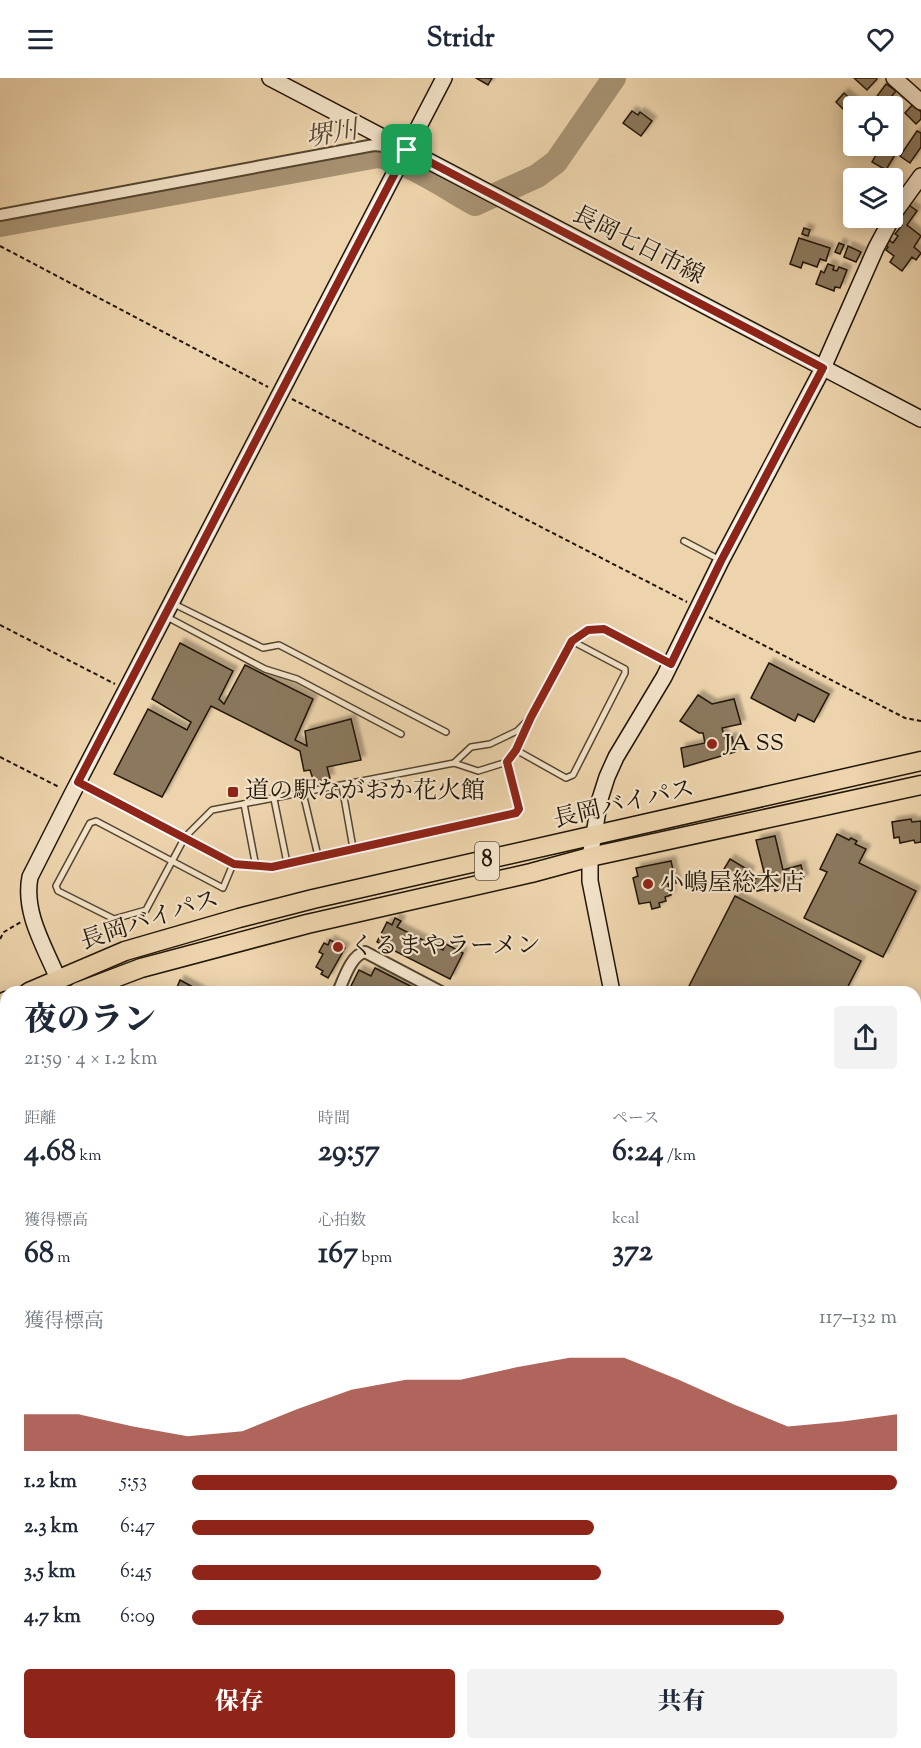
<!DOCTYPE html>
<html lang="ja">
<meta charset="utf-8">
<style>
:root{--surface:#fff;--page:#f2f2f3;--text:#1f2937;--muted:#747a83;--accent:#8f2418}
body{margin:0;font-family:"Sorts Mill Goudy","Noto Serif JP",serif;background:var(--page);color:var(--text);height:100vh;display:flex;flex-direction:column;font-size:22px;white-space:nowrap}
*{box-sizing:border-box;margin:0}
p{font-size:20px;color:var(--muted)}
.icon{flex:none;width:33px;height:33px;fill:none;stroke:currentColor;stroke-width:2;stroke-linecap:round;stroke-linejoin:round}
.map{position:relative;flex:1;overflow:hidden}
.details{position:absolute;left:0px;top:908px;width:921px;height:764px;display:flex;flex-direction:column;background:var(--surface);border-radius:18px 18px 0 0;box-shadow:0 3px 15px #0003}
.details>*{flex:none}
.fabs{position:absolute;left:843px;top:18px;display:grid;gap:12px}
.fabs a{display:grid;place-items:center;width:60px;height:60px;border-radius:6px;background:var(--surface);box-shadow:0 3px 15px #0003;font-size:30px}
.pin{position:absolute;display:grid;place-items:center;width:51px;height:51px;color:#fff;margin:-26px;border-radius:12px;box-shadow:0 3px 9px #0006}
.round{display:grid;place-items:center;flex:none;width:63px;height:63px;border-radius:6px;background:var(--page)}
.headline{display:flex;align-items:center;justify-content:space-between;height:102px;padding:0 24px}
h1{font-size:33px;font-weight:800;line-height:45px}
.stats{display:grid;grid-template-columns:repeat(3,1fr);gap:9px;height:102px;padding:6px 24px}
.stats div{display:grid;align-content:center}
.stats b{font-size:30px;font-weight:800}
.stats small{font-size:16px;font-weight:400}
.stats p{font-size:16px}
.chart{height:168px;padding:12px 24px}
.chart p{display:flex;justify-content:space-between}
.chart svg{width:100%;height:108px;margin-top:6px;fill:var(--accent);opacity:.7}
.cta{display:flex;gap:12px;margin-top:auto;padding:12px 24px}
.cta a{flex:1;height:69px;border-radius:6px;background:var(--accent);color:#fff;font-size:24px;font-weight:800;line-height:69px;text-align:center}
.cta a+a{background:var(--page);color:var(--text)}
ul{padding:0 24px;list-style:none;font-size:20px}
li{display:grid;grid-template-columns:96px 72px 1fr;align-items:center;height:45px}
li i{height:15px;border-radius:8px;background:var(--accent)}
header{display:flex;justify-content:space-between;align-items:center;height:78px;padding:0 24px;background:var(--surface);font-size:27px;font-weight:800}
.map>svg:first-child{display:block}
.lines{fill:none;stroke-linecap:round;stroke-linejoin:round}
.river{stroke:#a89374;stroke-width:24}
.building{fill:#8b785d;stroke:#211507;stroke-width:1.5;filter:url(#shadow)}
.lane-casing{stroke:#544530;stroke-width:8}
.street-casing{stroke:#544530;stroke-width:14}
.secondary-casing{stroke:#211507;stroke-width:18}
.highway-casing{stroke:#211507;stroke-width:21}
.path{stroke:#211507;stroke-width:2;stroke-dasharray:4.5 3;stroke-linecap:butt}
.lane{stroke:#f3e3c9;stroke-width:5}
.street{stroke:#f3e3c9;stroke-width:10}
.secondary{stroke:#f3e3c9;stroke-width:15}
.highway{stroke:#edd4ac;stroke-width:18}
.route-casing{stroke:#fff;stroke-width:12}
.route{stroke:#8f2418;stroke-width:8}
.poi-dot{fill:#8f2418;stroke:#f3e3c9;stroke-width:2}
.labels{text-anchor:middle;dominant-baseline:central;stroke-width:4.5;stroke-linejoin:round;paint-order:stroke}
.shield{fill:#f3e3c9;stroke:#605341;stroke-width:1.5}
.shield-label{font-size:22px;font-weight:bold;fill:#211507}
.street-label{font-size:24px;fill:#211507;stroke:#f3e3c9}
.poi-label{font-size:24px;fill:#211507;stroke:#f3e3c9;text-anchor:start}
.water-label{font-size:26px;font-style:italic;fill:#574733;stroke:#f3e3c9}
</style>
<header><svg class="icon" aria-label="menu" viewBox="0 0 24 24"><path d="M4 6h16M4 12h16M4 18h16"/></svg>Stridr<svg class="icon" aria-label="heart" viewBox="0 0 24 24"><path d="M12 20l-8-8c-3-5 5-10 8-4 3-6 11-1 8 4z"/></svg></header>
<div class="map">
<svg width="921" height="1670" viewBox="0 0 921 1670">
<defs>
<filter id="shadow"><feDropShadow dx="4.5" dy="-4.5" stdDeviation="1.5" flood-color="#0004"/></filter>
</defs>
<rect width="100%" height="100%" fill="#edd4ac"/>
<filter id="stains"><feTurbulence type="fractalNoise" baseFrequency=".00333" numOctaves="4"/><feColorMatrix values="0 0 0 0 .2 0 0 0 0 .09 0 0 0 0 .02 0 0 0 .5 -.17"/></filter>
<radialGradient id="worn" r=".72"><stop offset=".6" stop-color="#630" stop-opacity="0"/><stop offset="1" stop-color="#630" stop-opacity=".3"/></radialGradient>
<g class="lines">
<g class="river">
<path d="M0,147L378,78C409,84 446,110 475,126L537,98L556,84L614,0"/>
<path d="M915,1655L921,1654"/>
<path d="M699,1670H851"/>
<path d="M866,1670L872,1665"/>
</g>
</g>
<g class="building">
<path d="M476,0H492L488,7Z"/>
<path d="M854,0H876L877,1L867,12Z"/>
<path d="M886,6L896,13L891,19L897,23L892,29L876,28L872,25Z"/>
<path d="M844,15L856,26L847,35L836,24Z"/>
<path d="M913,26L921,34V41L916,46L905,35Z"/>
<path d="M632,33L638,37L640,34L652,43L641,58L623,45Z"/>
<path d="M917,53L921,55V69L910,85L900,78Z"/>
<path d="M881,68L896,75L886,92L872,84Z"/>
<path d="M909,127L917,133L907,147L921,158L914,169L921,175L916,182L912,179L902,193L890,184L894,178L886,172L888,169L886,167L889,162L893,165L898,158L895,156L902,147L897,143Z"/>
<path d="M804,150L810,152L808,158L802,156Z"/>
<path d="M799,160L830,170L826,183L820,181L817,189L803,184L801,190L790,186Z"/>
<path d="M839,165L844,167L840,176L835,174Z"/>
<path d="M848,168L861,174L856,184L844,179Z"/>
<path d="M828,186L834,188L833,192L837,193L839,189L847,192L840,210L835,209L834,213L816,206L821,193L824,195Z"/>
<path d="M180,565L233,593L219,621L224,626L245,587L313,621L295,662L307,668L305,653L351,641L361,682L327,689L330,700L314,704L310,692L304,693L300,673L211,628L162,719L114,696L148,631L187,652L191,644L152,621Z"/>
<path d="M769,585L829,616L814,644L798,636L795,643L751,620Z"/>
<path d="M698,617L712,626L734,621L741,646L722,650L725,661L732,659L735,674L684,689L681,670L705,665L703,655H699L680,643Z"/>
<path d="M911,741L912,744L921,743V764L915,765L914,762L900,765L899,759L894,760L892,744Z"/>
<path d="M837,756L849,762L851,760L857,763L855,766L866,771L859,785L916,813L883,879L804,840L827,794L820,791Z"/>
<path d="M775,758L783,792L801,787L804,801L779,807L780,811L775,813L774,809L757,813L754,801L765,798L756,762Z"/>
<path d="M730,781L750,793L745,803L724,791Z"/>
<path d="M671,783L676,805L668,806L671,817L665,819L666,823L659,825L660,829L652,831L650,824L639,826L633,800L638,798L636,790Z"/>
<path d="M735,818L861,883L845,914H686Z"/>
<path d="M395,840L401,843L397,849L443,872L446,866L463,875L450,901L377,864L387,844L392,847Z"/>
<path d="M330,862L345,870L328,900L321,896L323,893L316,889L323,876L319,874L324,865L328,867Z"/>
<path d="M375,890L422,914H348L359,892L371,898Z"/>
<path d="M180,902L202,914H175Z"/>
<path d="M0,996L6,1007V1020L0,1024Z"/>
<path d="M0,1060L6,1063V1103L0,1100Z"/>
<path d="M0,1113L6,1116L5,1124L0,1122Z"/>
<path d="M5,1137H6V1162L0,1159V1147Z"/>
<path d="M0,1189L6,1192L0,1204Z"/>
<path d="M3,1243L6,1244V1265L2,1263L0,1267V1249Z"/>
<path d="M0,1273L6,1276V1285L0,1298Z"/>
<path d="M0,1477L6,1481V1491L3,1495L0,1493Z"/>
<path d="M0,1499L6,1502V1519L0,1531Z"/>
<path d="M6,1533V1546L0,1543Z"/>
<path d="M6,1638V1665H21V1670H1L2,1644H4Z"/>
<path d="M157,1665H178V1666L158,1668Z"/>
</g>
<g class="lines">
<g class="lane-casing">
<g id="lane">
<path d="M684,463L720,482"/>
<path d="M174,526L263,570L279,567L446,654"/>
<path d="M167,539L265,591L297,601L401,656"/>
<path d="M516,672L566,700L573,697L625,595V591L572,563"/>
<path d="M454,685L471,669L490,666L517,653L528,642"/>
<path d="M79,704L233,786L272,789L517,735L519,731L507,684"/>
<path d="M342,708L353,770"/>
<path d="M303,715L318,778"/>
<path d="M274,721L287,785"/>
<path d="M244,726L256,789"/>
<path d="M233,786L223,810L96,743L90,745L56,808L58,813L114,841L146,832L185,759L212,732L454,685L478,693L507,684L516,672L531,639L572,563L588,552L604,551L670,585"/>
</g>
</g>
<g class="street-casing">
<g id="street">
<path d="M0,137L374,67L395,69"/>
<path d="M338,914C344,901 351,877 365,874L441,914"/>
<path d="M0,1180L6,1183"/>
<path d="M915,1274L921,1277"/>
<path d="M0,1430L6,1433"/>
<path d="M915,1630L921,1629"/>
<path d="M243,1665V1670"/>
<path d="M707,1670L709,1665"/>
</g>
</g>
<g class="secondary-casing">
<g id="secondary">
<path d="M270,0L921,341"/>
<path d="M894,0L921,24"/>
<path d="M892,138L921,98"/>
<path d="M58,901C45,869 23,835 30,799L72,716L444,0"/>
<path d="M612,914L590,803V779L600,721L607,699L616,679L664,599L721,483L823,290L876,170L892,140"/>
<path d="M915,1164L921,1152"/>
<path d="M915,1423L921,1426"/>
</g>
</g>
<g class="highway-casing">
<g id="highway">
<path d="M29,914L125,873L239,840L313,821L921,683"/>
<path d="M78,914L141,890L307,846L531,795L590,779L921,707"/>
<path d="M0,926L6,923"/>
<path d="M0,949L6,947"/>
<path d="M0,1613L6,1617"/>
<path d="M92,1665L101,1670"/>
</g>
</g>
<g class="path">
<path d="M0,168L268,309"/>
<path d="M292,321L687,524"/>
<path d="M709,539L905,640L921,643"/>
<path d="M0,547L115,606"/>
<path d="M0,679L59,709"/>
<path d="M0,861L4,854L21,844"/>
</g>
<use href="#lane" class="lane"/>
<use href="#street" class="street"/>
<use href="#secondary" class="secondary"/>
<use href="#highway" class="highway"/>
</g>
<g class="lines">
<g class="route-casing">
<path id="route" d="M407,72L823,290L721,483L671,586L604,551L588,552L572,563L531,639L516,672L507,684L519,731L516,735L272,789L234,786L78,704Z"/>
</g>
<use href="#route" class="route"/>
</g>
<g class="poi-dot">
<circle cx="712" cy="666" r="6"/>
<rect x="227" y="708" width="12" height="12" rx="3"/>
<circle cx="648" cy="806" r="6"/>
<circle cx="338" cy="869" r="6"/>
</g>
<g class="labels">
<rect class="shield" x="475" y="764" width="24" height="38" rx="4.5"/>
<g class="shield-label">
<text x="487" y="783">8</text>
</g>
<g class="street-label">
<text transform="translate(638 168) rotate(27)">長岡七日市線</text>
<text transform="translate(624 727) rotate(-13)">長岡バイパス</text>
<text transform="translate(150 843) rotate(-18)">長岡バイパス</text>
</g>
<g class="poi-label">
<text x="724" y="666">JA SS</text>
<text x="245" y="714">道の駅ながおか花火館</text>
<text x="660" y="806">小嶋屋総本店</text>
<text x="350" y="869">くるまやラーメン</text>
</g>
<g class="water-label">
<text transform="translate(332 57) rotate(-10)">堺川</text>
</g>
</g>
<rect width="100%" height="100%" filter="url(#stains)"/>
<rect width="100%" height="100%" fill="url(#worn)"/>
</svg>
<div class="fabs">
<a><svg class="icon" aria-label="locate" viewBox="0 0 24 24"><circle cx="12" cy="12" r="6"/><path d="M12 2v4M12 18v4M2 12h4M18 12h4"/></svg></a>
<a><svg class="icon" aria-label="layers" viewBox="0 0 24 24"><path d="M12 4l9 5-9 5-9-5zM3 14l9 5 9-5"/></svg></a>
</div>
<div class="pin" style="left:407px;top:72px;background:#1e9e55"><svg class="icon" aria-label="arrive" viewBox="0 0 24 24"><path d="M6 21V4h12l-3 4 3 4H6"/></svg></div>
<section class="details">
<div class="headline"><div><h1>夜のラン</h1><p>21:59 · 4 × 1.2 km</p></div><a class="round"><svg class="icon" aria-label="share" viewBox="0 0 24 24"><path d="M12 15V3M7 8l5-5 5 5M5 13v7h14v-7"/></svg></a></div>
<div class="stats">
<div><p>距離</p><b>4.68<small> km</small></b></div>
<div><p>時間</p><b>29:57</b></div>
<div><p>ペース</p><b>6:24<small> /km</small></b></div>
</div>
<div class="stats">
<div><p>獲得標高</p><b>68<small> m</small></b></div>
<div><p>心拍数</p><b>167<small> bpm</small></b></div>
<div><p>kcal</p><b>372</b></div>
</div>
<div class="chart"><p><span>獲得標高</span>117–132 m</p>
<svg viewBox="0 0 160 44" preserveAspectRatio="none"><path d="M0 44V29L10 29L20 34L30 38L40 36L50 27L60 19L70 15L80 15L90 10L100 6L110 6L120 15L130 25L140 34L150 32L160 29V44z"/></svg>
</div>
<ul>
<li><b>1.2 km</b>5:53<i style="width:100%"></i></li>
<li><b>2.3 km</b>6:47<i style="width:57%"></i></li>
<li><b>3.5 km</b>6:45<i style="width:58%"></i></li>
<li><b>4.7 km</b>6:09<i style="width:84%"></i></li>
</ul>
<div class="cta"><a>保存</a><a>共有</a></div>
</section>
</div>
